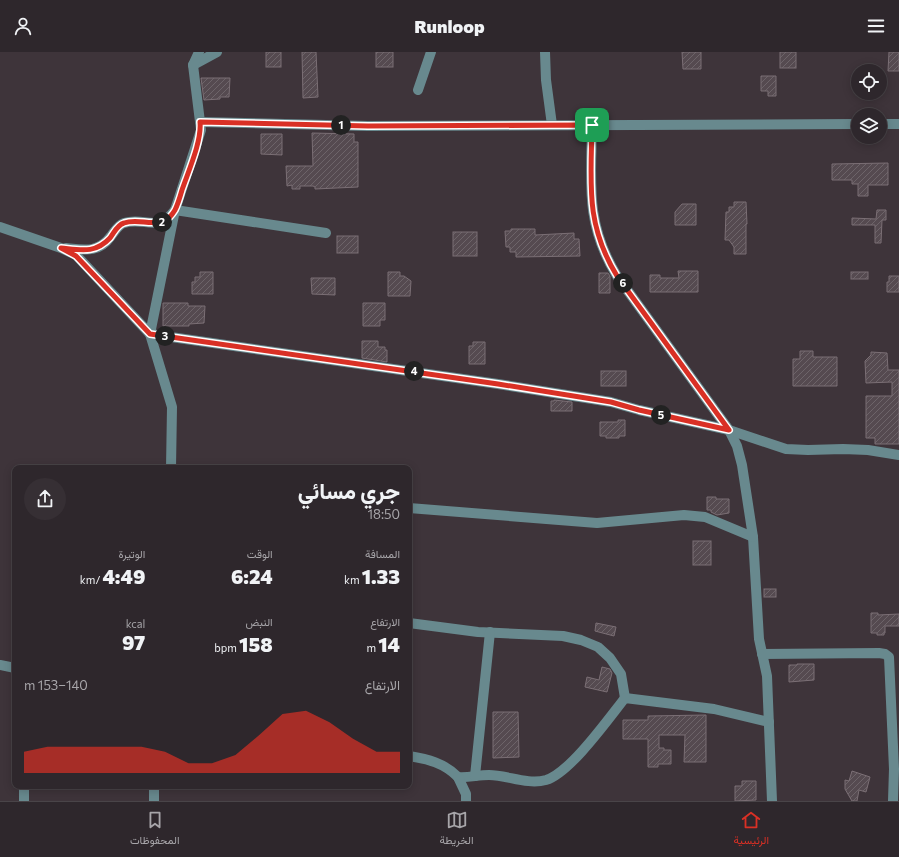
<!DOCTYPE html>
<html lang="ar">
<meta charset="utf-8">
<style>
:root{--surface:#2e272c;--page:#362f34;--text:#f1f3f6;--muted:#a7a5a9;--line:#494448;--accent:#d93025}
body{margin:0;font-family:Commissioner,Vazirmatn,sans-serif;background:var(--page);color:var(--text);direction:rtl;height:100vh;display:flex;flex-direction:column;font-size:15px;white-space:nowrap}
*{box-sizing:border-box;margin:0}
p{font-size:13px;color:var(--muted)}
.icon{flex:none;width:22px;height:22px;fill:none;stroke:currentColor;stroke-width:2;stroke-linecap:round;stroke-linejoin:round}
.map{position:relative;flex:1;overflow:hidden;direction:ltr}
.sheet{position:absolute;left:12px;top:413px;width:400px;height:324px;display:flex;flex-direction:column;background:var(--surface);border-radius:8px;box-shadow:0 2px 10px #0003,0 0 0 1px var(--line);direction:rtl}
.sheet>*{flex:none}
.tools{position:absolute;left:851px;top:12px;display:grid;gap:8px}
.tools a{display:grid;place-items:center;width:36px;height:36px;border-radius:50%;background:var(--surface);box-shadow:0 2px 10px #0003,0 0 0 1px var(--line);font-size:20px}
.pin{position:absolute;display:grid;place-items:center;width:34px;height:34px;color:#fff;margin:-17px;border-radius:8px;box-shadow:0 2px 6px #0006}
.km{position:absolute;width:20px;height:20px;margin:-10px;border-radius:50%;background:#222;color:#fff;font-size:11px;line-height:20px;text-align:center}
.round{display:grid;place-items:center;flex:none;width:42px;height:42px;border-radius:21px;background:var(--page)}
.summary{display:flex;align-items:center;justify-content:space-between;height:68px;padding:0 12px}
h1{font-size:22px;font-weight:800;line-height:30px}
.stats{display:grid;grid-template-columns:repeat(3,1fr);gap:6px;height:68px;padding:4px 12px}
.stats div{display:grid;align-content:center}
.stats b{font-size:20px;font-weight:800}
.stats small{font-size:11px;font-weight:400}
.stats p{font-size:11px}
.chart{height:112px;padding:8px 12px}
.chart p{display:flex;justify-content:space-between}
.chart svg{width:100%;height:72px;margin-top:4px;fill:var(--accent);opacity:.7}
header{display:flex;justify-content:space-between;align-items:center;height:52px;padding:0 12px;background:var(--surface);font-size:18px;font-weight:800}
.tab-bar{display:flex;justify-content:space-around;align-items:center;height:56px;border-top:1px solid var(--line);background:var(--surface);font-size:11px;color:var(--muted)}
.tab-bar a{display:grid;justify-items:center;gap:2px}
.tab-bar .current{color:var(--accent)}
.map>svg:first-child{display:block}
.building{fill:url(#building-hatch);stroke:#7b6f75}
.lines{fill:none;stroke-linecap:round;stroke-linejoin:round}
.minor{stroke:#68898e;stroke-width:10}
.route-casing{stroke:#fff;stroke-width:8}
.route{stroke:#d93025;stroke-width:5}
</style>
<header><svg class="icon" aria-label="menu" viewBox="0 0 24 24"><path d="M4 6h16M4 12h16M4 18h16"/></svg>Runloop<svg class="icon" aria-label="person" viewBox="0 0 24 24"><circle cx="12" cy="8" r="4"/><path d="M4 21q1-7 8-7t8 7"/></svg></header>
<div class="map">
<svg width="899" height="749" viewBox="0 0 899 749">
<defs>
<pattern id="building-hatch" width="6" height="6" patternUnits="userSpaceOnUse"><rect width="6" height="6" fill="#554a50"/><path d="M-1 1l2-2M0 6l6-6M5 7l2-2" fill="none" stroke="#6d6469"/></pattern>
</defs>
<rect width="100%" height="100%" fill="#3e343a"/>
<g class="building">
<rect x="266" y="0" width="15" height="15"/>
<path d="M302,0H316L318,45L303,46Z"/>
<rect x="376" y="0" width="17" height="15"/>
<path d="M682,0H701V17H683Z"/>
<rect x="780" y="0" width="16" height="16"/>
<path d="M889,0H899V19H888Z"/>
<path d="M761,24H776V44H768V39H761Z"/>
<path d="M201,26H230L229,45H220V47L204,48Z"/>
<path d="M312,81L354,82V90H358V135L315,137V135L313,134H300V137H292V133L287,134L286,114H313Z"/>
<path d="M261,82H282V103L261,102Z"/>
<path d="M888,111V133H868V144H858V132H852V128H832V112Z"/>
<path d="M734,150H746L747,172H746V202H734V195L729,188H725L726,160H729V155H734Z"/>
<path d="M682,152H696V173H675V160Z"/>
<path d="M877,158H886V168H882L881,191H875V173H852V166L876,167Z"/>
<path d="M511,177H535V183L574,181V187H579L580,204L516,205V200H510V195H506L505,179H511Z"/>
<rect x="453" y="180" width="24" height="24"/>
<rect x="337" y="184" width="21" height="17"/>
<path d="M678,219H698V240H650V223H660V226H679Z"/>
<path d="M200,220H213V242H192V230H195V225H200Z"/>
<path d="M388,220H400V224H404L411,229L410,244H388Z"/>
<rect x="851" y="220" width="17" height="7"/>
<path d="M599,221H608L610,224V241H599Z"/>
<path d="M889,224H899V240H887V230H889Z"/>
<path d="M311,226H335V243L312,242Z"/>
<path d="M163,251H188V254H205L204,271L189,272V274H163Z"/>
<path d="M363,251H385V268H380V274H363Z"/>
<path d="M362,289H378V295H385V298H387V310L362,306Z"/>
<path d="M473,290H485V312H469V294H473Z"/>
<path d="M800,299H813V305H837V334H793V307H800Z"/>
<path d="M871,300L887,301L888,318H899V392H875V386H866V344H892V330L866,331L865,309L871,303Z"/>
<rect x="601" y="319" width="25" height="15"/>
<path d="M554,348L572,350V359H551V349H554Z"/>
<path d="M618,368H625V384H619V386H606V384H600V370H618Z"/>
<path d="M707,445H716V447H729V461L717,463L711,460V458H707Z"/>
<rect x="693" y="489" width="18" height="24"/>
<rect x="764" y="537" width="12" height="8"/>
<path d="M871,561H878V563L899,562V574H885V581H884V583H877V581H871Z"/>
<path d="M596,571L616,575L614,584L595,579Z"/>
<path d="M797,612H814V628L789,630V613H797Z"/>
<path d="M602,615L610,617L612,621L607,640L585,635L587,625L599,628Z"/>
<path d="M493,660H518L519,705L493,706Z"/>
<path d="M706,663V710H684L685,683H659V696H664V698H671V712H658V715H648V687H623V668H648V664Z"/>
<path d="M852,719L870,725L866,740L859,738L857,749H852L845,737V728L849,729Z"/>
<path d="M742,729H756V748L735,749V734H742Z"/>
</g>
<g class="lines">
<g class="minor">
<path d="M545,0L546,28L552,73"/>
<path d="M193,13L217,0"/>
<path d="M418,38L431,0"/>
<path d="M200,70L368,74L858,72"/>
<path d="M880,72H899"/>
<path d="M592,73C591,131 585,172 617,224L729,378L737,394L742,413L753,485L759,587L767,624L772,749"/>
<path d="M0,175L61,196L76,203L150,282L498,332L611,350L639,358L729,378L786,397L808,398L843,397L868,398L899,403"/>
<path d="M66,196C85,198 99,201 111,184C115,179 118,173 124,171C145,164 157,182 175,158L326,181"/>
<path d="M171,416L172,355L150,282L175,158L201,78L193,13L199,0"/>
<path d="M409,456L597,471L684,463L705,465L753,485"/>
<path d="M409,571L478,580L563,584L581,588L598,595L610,606L621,622L625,646"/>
<path d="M762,602L879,601L885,602L889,605L894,717L893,749"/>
<path d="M0,613L15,616"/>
<path d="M409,704C428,707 444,711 458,725C468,726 478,723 489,723C507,723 527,733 546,728C570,721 609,666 625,646L714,657L769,670"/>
<path d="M475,724L490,580"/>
<path d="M458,725L466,742V749"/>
<path d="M154,734V749"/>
<path d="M24,749V734"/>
</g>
</g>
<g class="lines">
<g class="route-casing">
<path id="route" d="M200,70L368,74L592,73C591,131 585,172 617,224L729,378L639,358L611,350L498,332L150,282L76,204L61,196C81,198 95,202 110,186C114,181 117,173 124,171C137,166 151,174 164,169C169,167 172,163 175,158C178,152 180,145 182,138C188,120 202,89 200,70Z"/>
</g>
<use href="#route" class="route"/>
</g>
</svg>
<div class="tools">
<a><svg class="icon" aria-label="locate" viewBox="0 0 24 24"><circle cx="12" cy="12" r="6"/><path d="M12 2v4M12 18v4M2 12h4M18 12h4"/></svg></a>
<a><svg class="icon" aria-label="layers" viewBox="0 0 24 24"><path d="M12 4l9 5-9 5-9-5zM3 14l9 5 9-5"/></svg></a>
</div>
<div class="pin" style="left:592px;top:73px;background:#1e9e55"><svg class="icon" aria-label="arrive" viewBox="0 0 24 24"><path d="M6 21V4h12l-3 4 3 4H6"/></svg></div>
<b class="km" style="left:341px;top:73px">1</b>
<b class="km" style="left:162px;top:170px">2</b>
<b class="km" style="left:165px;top:284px">3</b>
<b class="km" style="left:414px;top:319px">4</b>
<b class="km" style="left:661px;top:363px">5</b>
<b class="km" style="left:623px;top:231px">6</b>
<section class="sheet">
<div class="summary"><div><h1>جري مسائي</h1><p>18:50</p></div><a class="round"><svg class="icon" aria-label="share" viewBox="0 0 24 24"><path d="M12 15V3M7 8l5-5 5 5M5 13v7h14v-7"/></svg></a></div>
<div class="stats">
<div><p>المسافة</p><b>1.33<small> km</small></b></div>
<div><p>الوقت</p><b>6:24</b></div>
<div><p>الوتيرة</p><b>4:49<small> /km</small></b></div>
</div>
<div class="stats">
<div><p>الارتفاع</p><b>14<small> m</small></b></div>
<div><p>النبض</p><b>158<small> bpm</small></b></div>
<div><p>kcal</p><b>97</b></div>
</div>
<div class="chart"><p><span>الارتفاع</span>140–153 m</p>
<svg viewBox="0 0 160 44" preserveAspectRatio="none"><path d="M0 44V31L10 28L20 28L30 28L40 28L50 28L60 31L70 38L80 38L90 33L100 21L110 8L120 6L130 13L140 23L150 31L160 31V44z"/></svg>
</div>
</section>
</div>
<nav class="tab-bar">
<a class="current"><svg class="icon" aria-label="home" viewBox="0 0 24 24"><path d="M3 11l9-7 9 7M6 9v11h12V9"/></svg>الرئيسية</a>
<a><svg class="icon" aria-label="map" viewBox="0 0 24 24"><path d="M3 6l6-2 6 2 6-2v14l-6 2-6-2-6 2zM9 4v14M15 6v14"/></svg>الخريطة</a>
<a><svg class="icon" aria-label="saved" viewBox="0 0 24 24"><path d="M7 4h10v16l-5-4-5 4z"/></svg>المحفوظات</a>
</nav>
